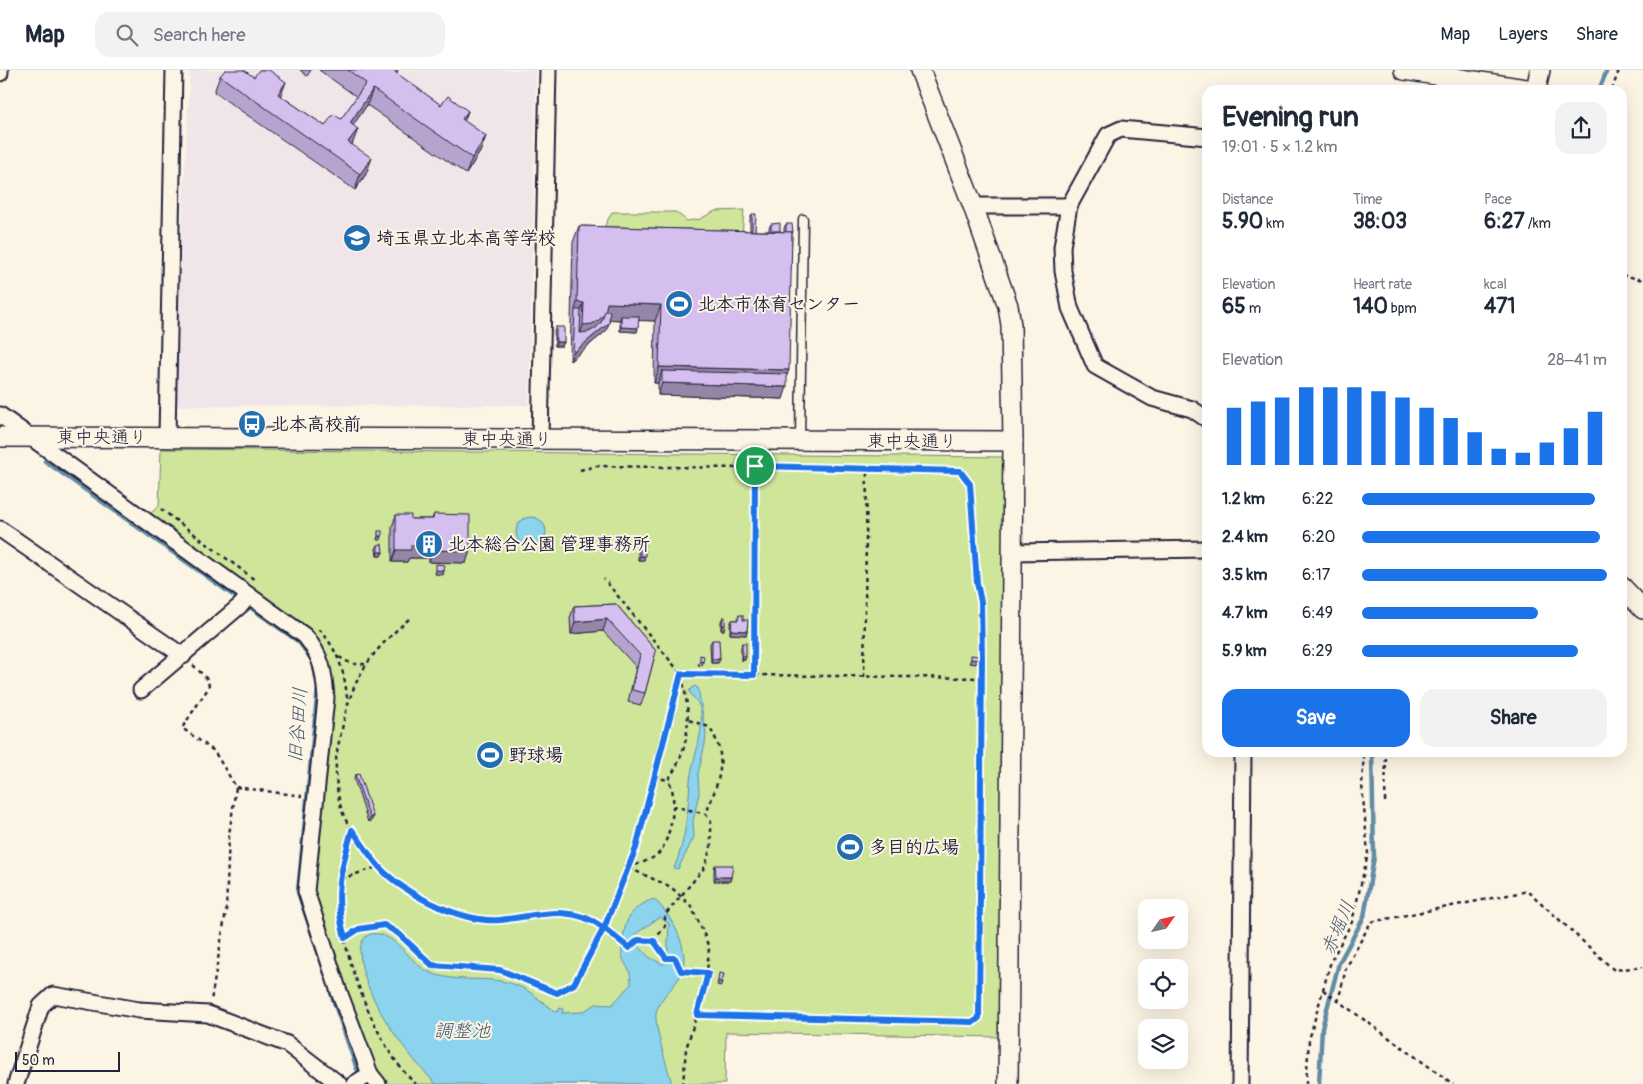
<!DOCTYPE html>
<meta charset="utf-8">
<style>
:root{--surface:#fff;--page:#f2f2f3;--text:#1f2937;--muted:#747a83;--line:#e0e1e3;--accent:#1a73e8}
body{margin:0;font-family:Pangolin,"Klee One",sans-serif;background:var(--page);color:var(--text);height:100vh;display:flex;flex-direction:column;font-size:19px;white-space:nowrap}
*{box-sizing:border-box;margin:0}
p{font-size:16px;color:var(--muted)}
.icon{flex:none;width:28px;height:28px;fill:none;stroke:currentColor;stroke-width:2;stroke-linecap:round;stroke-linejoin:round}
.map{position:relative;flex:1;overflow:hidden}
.sheet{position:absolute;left:1202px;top:15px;width:425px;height:672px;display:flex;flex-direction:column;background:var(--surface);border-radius:15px;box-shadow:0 5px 20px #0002}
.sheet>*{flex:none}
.needle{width:32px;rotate:56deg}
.buttons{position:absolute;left:1138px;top:829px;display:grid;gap:10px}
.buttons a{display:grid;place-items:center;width:50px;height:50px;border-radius:10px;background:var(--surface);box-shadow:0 5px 20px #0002;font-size:25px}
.scale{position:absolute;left:15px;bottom:12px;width:105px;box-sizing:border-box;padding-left:5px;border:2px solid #22223b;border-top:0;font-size:14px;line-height:18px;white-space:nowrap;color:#22223b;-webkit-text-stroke:4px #fcf5e5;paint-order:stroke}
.pin{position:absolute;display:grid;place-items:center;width:42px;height:42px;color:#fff;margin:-21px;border:2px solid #fff;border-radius:50%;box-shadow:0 1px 5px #0007}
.round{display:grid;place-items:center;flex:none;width:52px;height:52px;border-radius:15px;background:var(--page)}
.overview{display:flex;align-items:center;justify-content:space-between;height:85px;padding:0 20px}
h1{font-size:28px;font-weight:700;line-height:38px}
.metrics{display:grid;grid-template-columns:repeat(3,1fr);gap:8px;height:85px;padding:5px 20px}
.metrics div{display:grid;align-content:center}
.metrics b{font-size:21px;font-weight:700}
.metrics small{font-size:14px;font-weight:400}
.metrics p{font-size:14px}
.chart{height:140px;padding:10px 20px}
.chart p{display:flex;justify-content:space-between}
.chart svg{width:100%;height:90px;margin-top:5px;stroke:var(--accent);stroke-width:6}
.primary-button{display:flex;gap:10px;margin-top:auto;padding:10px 20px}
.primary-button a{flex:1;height:58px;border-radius:15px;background:var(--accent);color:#fff;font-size:20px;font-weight:700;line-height:58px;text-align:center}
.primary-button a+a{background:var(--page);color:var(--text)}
ul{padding:0 20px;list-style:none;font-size:16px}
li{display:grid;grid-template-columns:80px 60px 1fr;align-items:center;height:38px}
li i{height:12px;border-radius:6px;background:var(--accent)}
header{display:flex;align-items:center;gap:30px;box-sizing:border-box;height:70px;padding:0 25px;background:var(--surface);border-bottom:1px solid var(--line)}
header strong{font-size:24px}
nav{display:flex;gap:28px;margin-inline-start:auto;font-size:18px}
.search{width:350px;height:45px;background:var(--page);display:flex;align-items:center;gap:12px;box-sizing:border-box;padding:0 18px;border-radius:15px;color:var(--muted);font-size:19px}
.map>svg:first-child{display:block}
.built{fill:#f0e5e8}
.green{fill:#cee59a;stroke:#78846a}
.water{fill:#8cd3ed;stroke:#628ca6;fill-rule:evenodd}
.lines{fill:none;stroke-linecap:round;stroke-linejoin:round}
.stream{stroke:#628ca6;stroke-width:4.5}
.service-casing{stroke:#22223b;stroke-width:11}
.minor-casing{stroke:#22223b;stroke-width:19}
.tertiary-casing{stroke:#22223b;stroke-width:22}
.path{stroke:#22223b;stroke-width:2.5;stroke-dasharray:4 4;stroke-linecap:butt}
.service{stroke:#fcf5e5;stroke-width:8}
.minor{stroke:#fcf5e5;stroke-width:15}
.tertiary{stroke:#fcf5e5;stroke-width:19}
.wall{fill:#b7a4ce;stroke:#22223b}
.shaded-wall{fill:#9586a7;stroke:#22223b}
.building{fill:#d5bfef;stroke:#22223b}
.route-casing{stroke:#fff;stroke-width:10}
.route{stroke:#1a73e8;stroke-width:6}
.labels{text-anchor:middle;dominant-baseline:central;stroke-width:4;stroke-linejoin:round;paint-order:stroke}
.poi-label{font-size:18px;font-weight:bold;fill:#22223b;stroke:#fcf5e5;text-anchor:start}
.street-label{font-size:18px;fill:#22223b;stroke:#fcf5e5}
.water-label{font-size:19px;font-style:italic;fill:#425770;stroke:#fcf5e5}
</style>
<header>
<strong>Map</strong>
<div class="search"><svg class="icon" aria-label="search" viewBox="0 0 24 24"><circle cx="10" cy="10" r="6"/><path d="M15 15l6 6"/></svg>Search here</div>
<nav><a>Map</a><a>Layers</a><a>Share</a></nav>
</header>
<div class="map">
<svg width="1643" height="1014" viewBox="0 0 1643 1014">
<rect width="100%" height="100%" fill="#fcf5e5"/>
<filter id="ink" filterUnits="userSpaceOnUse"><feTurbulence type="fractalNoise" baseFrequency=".02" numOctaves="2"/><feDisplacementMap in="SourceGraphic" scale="10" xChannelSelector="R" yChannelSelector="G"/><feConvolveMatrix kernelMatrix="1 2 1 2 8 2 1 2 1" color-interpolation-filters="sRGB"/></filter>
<g filter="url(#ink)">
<path class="built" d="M190,0H536L529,335L173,336Z"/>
<g class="green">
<path d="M744,140L742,166L601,163L612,142H676L687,151L700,149L715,141Z"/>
<path d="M161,379L1005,387L1000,967L726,962L725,1014H387L372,997L312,821L333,630C332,601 326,586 310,562L150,444L159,436Z"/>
</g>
<g class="water">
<circle cx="531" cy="462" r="15"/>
<path d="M694,616L698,618L706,663L705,674L698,704L699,723L693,751L694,767L678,799L674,798C686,771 688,741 690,711C692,688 704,667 701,643C699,630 694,630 689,621Z"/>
<path d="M654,829C672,846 694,883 679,908C672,920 659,928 656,943C654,956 668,999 672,1014H436C406,984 361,925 360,882C360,875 363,866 371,864C393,860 410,892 427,901C454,915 488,904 516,915C531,920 543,934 557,942L560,938L563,939L562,943L582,942L596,934L612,935L631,914C631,895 624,897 622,885C621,880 623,873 623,869C625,847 634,836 654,829ZM660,847L669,854L667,892L663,894L649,887L634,871V865Z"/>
</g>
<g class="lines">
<g class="stream">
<path d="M1599,20L1607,0"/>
<path d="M45,391L299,572L312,590"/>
<path d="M314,597L318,617L298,822L325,903"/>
<path d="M331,923L357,999L362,1007"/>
<path d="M1319,1014L1322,958L1339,893L1364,847L1374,787L1372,682"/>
</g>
<g class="service-casing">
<path id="service" d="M800,370L803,149"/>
</g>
<g class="minor-casing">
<g id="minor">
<path d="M0,3V0"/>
<path d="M1208,67L1121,59L1108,65L1069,136L1062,177L1063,201L1070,238L1095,296L1152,328L1192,339L1208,350"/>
<path d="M973,136H1069"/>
<path d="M0,345L305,566C322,587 324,601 326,628L306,821L338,919L370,1004L378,1014"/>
<path d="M167,367L174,0"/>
<path d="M540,369L548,0"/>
<path d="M0,459L183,586"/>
<path d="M1012,482L1208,479"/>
<path d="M141,620L242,534L248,525"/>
<path d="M16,1014L41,936L53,925L139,940L208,944L287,974L339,1014"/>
<path d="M354,1014L370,1004"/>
<path d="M1240,1014L1243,682"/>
</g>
</g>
<g class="tertiary-casing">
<g id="tertiary">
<path d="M920,0L973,136L1008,236L1011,255L1013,371L1008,1014"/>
<path d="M1404,0L1533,20"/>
<path d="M1536,20L1540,0"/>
<path d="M0,367L1013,371"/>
<path d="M1622,517L1643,539"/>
</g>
</g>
<g class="path">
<path d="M1612,20L1619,0"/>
<path d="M1622,205L1643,210"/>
<path d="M580,400L597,396L960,401L970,414L977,513L981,532L983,587L979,948L974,952L697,945"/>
<path d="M161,439L255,510"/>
<path d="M409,549C370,583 352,607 342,659C339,672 335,686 336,700C336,717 339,739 348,754C378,806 435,850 497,850C530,850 554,838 587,847C602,851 618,869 629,878L638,870L654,871"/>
<path d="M319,559C337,578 345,602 347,628"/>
<path d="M339,587L352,594H365"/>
<path d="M193,595L208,610L209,617L182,658L214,681L236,717L229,765L226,841L211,931"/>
<path d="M754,605L755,397"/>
<path d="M864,607L867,399"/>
<path d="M654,707L668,710"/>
<path d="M236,717L302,726"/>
<path d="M1385,732L1386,682"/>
<path d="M673,736L706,744"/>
<path d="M352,760C348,776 338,808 338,823C338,875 376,980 416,1014"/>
<path d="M628,797C639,794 653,790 660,782C671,767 679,724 668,710C692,676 691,642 681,604L981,608"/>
<path d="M629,798L671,817L691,836L702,859L709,878L706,915L686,979L683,1014"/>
<path d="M341,809L380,796"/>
<path d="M345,867L359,859L384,855L399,864L432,895L500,900L557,923L574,914L592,881L604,858L636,778L681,604L604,509"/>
<path d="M654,871L665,856V845L705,797L711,776V752L706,744C718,712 730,688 709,657L689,650"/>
<path d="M654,871L666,888H675L681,901L708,903"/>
<path d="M1323,920L1453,1014"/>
<path d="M1338,932L1346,898L1371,852L1528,821L1614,900L1643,897"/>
<path d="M1306,1014L1309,970L1331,891L1352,852L1368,784L1362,715L1364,682"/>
</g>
<use href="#service" class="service"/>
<use href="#minor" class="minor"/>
<use href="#tertiary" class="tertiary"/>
</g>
<g class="wall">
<path d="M300,0H311L307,6Z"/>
<path d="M319,0H398L397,4L441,35L468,41L464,51L486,66L480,82L466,104L367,35L353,55L352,75L366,104L355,120L214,22L220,6L281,26L325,56L341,49L357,27Z"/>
<path d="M752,144L755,161H769V158L771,154L780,161L784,162V158L786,154L793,162L792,164L787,304L783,329L658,325V313H654L655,251L638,250L637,262L620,261V250L610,249L606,261L570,291L573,172L579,156L750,161V148Z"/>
<path d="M556,257L564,272L562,276H555L554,261Z"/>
<path d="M434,444L466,493L429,492V488H409L407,492H392V457L396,445L411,449H432Z"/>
<path d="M640,467L644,490H638V471Z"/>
<path d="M378,475L383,482L381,486H377L376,479Z"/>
<path d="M616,534L656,581L645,623L641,635L628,632L636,597L603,561L571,564L570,548L574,536Z"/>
<path d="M739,545L743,550L747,561L746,565L730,564V554L732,550H737Z"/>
<path d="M723,547L724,560H721V551Z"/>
<path d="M712,570L720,589L718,593H711L710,574Z"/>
<path d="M742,573L745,590H741V577Z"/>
<path d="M355,705L372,750L368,752L354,709Z"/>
<path d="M715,795L731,807L730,811H714V800Z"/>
</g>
<g class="shaded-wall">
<path d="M286,12L280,28L278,24Z"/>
<path d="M373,19L367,35L344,69L350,53Z"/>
<path d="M468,41L462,57V49Z"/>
<path d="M358,59L352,75L348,72Z"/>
<path d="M486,66L480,82L466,104L472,88Z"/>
<path d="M372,88L366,104L355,120L360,104Z"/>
<path d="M577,232L584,233L578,248L575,240Z"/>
<path d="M607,233L661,235L655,251L621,250V246L620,250L603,249L599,259L578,271L583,255Z"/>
<path d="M609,253L606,261L570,291L573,283Z"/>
<path d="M621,257L638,258L637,262L620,261Z"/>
<path d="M556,272H564L562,276H555Z"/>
<path d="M659,297L789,300L783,316L662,301L658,313H654Z"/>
<path d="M662,313L787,317L783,329L658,325Z"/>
<path d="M378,466H382L381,470H377Z"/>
<path d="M411,475L433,476L429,488H409L407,492H392L396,480Z"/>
<path d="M433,480L470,481L466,493L429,492Z"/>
<path d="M378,482H383L381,486H377Z"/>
<path d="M640,486H645L644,490H638Z"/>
<path d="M436,500L444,501L443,505L435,504Z"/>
<path d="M607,549L603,561L571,564L575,552Z"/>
<path d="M722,555H725L724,560H721Z"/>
<path d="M731,560L747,561L746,565L730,564Z"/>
<path d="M742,586H746L745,590H741Z"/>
<path d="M712,589H720L718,593H711Z"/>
<path d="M971,589L978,590L976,594L969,593Z"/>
<path d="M700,591L703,592L702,596L698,595Z"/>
<path d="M373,746L372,750L368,752L370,748Z"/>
<path d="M716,807H731L730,811H714Z"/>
<path d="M718,911L722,912L721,916L717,915Z"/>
</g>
<g class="building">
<path d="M225,0H244L254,7L259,0H269L286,12L278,24L325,56L333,44L341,49L366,13L348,0H396L395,2L441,35L448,26L468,41L462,49L486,66L472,88L373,19L350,53L358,59L348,72L372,88L360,104L220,6Z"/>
<path d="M752,144H756L755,161H752Z"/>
<path d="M780,153V161H771V154Z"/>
<path d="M786,154H792L793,162H786Z"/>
<path d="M579,156L792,162L789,300L659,297L661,235L607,233L605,243L599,250L592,254L583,255L584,233L577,232Z"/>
<path d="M575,240H581L580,263L589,262L596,258L602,251L605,241H610L609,253L573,283Z"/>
<path d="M621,246H639L638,258L621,257Z"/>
<rect x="556" y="257" width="8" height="15"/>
<path d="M662,301L787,304V317L662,313Z"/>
<path d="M434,444L470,445V481L433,480V476L411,475V480H396V445H411V449H433Z"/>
<rect x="378" y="461" width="4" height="5"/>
<rect x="640" y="467" width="5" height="19"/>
<path d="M382,474L383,482H378V475Z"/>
<path d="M436,494L445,495L444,501L436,500Z"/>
<path d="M616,534L656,581L645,623L632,620L640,585L607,549L575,552L574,536Z"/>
<path d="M739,545H743V550H748L747,561L731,560L732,550H738Z"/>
<path d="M723,547H725V555H722Z"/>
<path d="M712,570H719L720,589H712Z"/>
<rect x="742" y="573" width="4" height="13"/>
<path d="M700,585L704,586L703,592L700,591Z"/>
<path d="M971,585L978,586V590L971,589Z"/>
<path d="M359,704L373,746L370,748L355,705Z"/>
<path d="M715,795H733L731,807H716Z"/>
<path d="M719,903L724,904L722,912L718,911Z"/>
</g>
</g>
<g class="lines" filter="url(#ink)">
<g class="route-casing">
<path id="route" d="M755,396L754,605L681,604L636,778L604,858C570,833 538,846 500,850C464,853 411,827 385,803C372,791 363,774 352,760C341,800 333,826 345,868L359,859L384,855L399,864L432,895L500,900L557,923L574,914L604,858L629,878L638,870L654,871L666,888H675L681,901L708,903L697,945L974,952L979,948L982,587L981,532L977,513L970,414L960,401L755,396"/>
</g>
<use href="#route" class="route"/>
</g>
<defs>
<g id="school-disc" transform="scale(1.4375)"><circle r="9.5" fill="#1f6fb2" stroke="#fcf5e5"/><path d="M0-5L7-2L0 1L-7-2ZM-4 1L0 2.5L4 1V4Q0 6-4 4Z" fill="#fff"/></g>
<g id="stadium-disc" transform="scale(1.4375)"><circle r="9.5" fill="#1f6fb2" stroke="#fcf5e5"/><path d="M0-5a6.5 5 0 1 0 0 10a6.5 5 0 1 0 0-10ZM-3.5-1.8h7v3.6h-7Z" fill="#fff"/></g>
<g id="bus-disc" transform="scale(1.4375)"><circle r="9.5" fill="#1f6fb2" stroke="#fcf5e5"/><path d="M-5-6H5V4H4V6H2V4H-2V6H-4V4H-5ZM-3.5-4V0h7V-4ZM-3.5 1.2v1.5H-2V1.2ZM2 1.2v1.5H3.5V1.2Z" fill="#fff"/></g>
<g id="building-disc" transform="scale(1.4375)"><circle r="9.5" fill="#1f6fb2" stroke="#fcf5e5"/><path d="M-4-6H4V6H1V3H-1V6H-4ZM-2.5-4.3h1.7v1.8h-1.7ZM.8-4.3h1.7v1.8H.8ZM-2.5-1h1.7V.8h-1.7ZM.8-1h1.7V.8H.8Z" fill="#fff"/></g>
</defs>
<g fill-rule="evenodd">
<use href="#school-disc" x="357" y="168"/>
<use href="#stadium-disc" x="679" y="234"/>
<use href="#bus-disc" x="252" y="354"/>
<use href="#building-disc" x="429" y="474"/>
<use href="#stadium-disc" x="490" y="685"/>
<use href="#stadium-disc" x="850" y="777"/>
</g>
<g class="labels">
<g class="poi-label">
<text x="376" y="168">埼玉県立北本高等学校</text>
<text x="698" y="234">北本市体育センター</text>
<text x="271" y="354">北本高校前</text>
<text x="448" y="474">北本総合公園 管理事務所</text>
<text x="509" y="685">野球場</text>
<text x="869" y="777">多目的広場</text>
</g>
<g class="street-label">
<text x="102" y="367">東中央通り</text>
<text x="507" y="369">東中央通り</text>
<text x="912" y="371">東中央通り</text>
</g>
<g class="water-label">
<text transform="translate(298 655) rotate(-86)">旧谷田川</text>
<text transform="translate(1338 858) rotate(-67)">赤堀川</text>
<text x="462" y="961">調整池</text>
</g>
</g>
</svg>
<div class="buttons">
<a><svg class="needle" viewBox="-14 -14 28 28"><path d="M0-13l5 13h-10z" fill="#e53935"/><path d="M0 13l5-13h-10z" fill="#747a83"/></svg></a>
<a><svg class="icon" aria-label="locate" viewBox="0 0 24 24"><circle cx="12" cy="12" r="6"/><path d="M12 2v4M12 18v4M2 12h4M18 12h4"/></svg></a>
<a><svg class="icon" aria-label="layers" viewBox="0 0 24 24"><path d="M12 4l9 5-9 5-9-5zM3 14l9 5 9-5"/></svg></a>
</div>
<div class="scale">50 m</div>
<div class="pin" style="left:755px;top:396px;background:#1e9e55"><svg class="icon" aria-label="arrive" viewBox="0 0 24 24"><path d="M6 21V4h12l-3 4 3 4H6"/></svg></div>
<section class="sheet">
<div class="overview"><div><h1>Evening run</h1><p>19:01 · 5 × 1.2 km</p></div><a class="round"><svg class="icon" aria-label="share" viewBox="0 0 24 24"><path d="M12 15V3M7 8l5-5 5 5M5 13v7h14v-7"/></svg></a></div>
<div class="metrics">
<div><p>Distance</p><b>5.90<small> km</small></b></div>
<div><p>Time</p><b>38:03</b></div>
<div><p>Pace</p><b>6:27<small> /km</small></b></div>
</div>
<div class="metrics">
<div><p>Elevation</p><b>65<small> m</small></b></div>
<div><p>Heart rate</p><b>140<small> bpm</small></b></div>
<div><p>kcal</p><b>471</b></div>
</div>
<div class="chart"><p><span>Elevation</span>28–41 m</p>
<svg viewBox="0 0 160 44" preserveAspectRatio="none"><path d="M5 44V16M15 44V13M25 44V11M35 44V6M45 44V6M55 44V6M65 44V8M75 44V11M85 44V16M95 44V21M105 44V28M115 44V36M125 44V38M135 44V33M145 44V26M155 44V18"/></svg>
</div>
<ul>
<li><b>1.2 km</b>6:22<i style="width:95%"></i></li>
<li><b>2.4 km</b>6:20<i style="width:97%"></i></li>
<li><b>3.5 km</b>6:17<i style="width:100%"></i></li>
<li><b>4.7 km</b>6:49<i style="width:72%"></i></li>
<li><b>5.9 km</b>6:29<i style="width:88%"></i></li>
</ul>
<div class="primary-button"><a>Save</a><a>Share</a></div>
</section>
</div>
